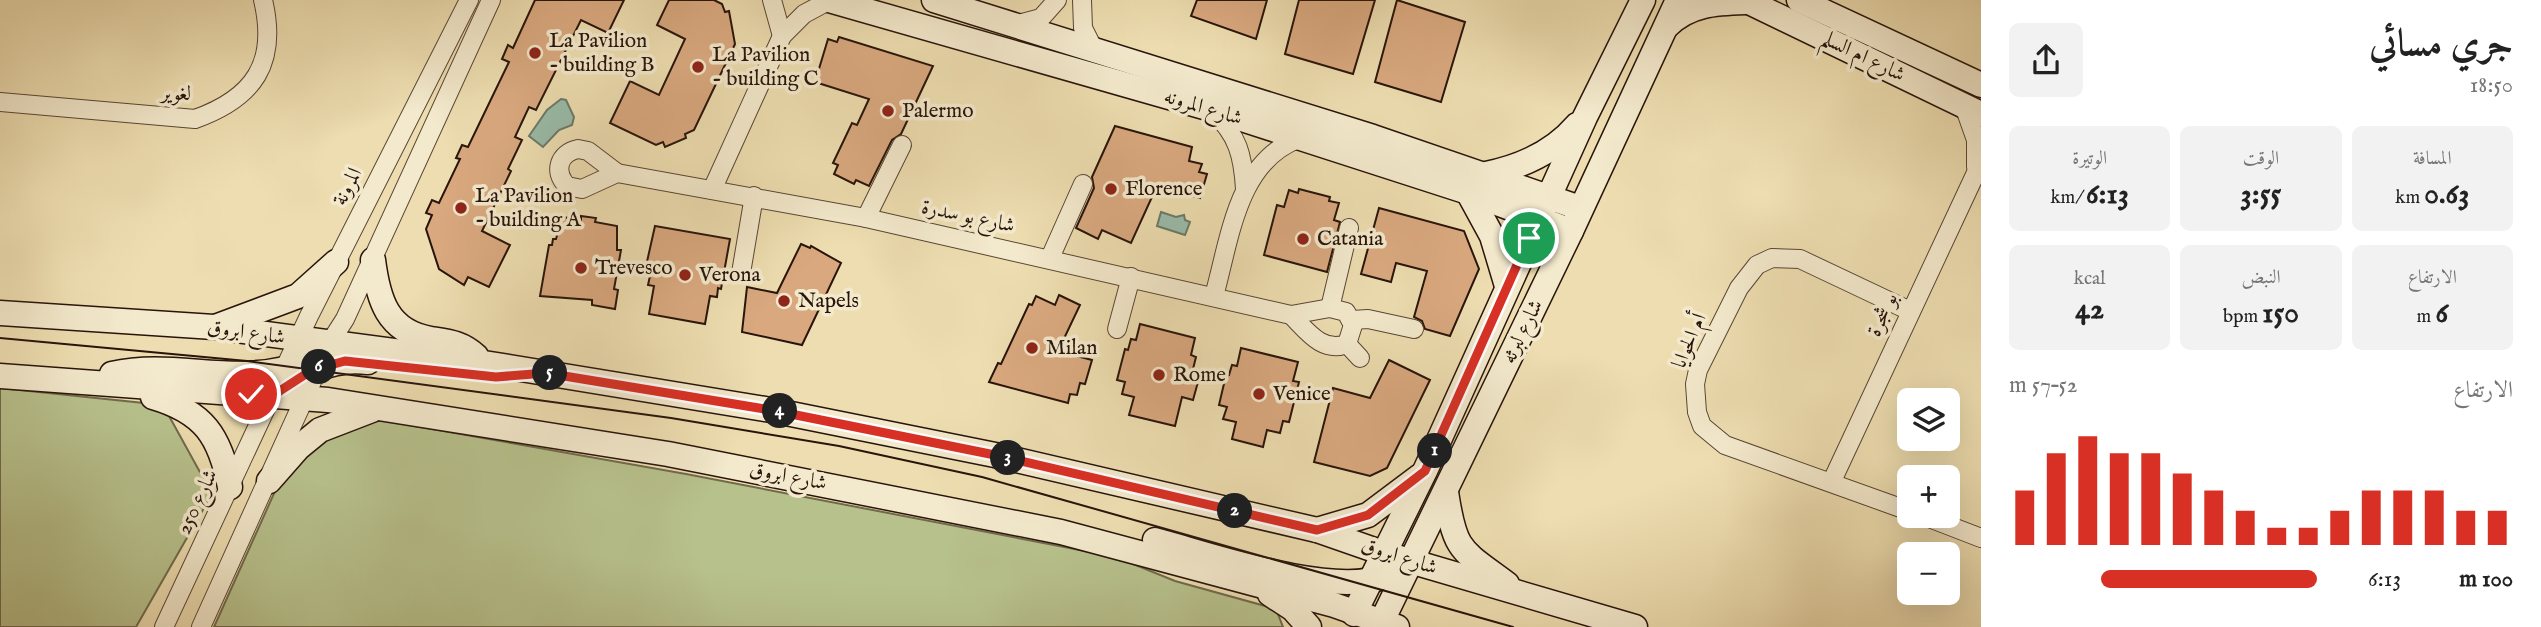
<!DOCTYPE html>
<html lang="ar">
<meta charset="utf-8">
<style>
:root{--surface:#fff;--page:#f2f2f2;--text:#222;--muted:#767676;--accent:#d93025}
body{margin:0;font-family:"IM FELL English",Amiri,serif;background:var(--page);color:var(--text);direction:rtl;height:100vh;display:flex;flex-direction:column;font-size:26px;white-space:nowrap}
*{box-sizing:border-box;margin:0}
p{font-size:23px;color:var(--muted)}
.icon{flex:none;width:38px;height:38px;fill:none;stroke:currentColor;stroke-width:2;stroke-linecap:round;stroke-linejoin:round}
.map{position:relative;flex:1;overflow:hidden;direction:ltr}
.sheet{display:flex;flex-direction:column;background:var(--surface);width:560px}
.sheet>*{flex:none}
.fabs{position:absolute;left:1897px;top:388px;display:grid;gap:14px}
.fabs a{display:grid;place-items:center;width:63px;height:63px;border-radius:10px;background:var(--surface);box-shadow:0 7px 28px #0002;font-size:35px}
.pin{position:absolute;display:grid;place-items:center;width:60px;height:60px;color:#fff;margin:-30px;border:4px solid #fff;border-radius:50%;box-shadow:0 2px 7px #0007}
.km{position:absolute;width:35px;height:35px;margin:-18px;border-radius:50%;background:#222;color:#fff;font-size:19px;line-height:35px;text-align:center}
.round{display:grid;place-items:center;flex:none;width:74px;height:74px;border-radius:10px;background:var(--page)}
.headline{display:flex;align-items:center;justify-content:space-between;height:119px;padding:0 28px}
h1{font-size:38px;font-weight:700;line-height:52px}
.figures{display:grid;grid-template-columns:repeat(3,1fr);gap:10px;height:119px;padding:7px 28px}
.figures div{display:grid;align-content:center;border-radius:10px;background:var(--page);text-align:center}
.figures b{font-size:30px;font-weight:700}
.figures small{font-size:19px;font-weight:400}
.figures p{font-size:19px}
.chart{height:196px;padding:14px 28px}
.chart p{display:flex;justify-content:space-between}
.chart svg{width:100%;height:126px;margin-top:7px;stroke:var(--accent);stroke-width:6}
ul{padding:0 28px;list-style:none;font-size:23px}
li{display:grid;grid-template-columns:112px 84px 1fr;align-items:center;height:52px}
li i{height:18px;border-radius:9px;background:var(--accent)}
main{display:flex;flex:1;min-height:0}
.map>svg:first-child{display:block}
.green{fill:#b7c18c;stroke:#706a4c;stroke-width:2}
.water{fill:#99bca9;stroke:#6c796a;stroke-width:2}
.building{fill:#d9a87f;stroke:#28140b;stroke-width:2}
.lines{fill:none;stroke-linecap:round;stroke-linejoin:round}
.street-casing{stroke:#594634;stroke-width:20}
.secondary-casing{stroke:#28140b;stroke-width:27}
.street{stroke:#f3e9cc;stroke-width:18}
.secondary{stroke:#f3e9cc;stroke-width:24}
.tram{stroke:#28140b;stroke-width:2}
.route-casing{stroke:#fff;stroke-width:14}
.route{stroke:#d93025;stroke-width:9}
.poi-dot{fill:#8f2418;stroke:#f3e9cc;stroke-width:2.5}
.labels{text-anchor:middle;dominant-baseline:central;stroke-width:7;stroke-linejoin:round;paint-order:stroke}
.poi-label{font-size:21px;fill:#28140b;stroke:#f3e9cc;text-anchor:start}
.street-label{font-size:21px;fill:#28140b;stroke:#f3e9cc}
</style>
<main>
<section class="sheet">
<div class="headline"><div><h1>جري مسائي</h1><p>18:50</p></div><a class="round"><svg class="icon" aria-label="share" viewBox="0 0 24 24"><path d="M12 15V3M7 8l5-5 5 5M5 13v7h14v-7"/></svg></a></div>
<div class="figures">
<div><p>المسافة</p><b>0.63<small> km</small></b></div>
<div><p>الوقت</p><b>3:55</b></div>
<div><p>الوتيرة</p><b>6:13<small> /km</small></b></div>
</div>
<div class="figures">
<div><p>الارتفاع</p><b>6<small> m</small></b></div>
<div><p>النبض</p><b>150<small> bpm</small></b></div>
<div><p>kcal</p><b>42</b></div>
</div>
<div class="chart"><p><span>الارتفاع</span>52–57 m</p>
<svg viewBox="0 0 160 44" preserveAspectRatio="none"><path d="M5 44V25M15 44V12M25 44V6M35 44V12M45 44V12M55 44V19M65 44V25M75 44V32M85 44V38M95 44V38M105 44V32M115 44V25M125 44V25M135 44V25M145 44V32M155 44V32"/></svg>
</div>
<ul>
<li><b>100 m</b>6:13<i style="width:70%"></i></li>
</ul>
</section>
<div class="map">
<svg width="1981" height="627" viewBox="0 0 1981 627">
<rect width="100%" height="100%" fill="#edddb0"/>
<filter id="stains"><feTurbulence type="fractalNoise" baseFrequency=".00286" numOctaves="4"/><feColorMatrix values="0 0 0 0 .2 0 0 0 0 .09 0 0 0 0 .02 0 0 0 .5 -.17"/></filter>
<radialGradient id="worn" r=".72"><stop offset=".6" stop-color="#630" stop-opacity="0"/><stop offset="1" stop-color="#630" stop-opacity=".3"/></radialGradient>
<g class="green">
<path d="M0,388L163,405L212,494L136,627H0Z"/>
<path d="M381,420L686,474L1116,557L1175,581L1276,609L1283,627H214L285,469L347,426Z"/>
</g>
<g class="water">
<path d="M561,99L566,100L574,117L572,125L559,130L543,147L529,136L547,110Z"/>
<path d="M1161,212L1176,217L1184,215L1185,220L1190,222L1185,235L1157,226Z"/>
</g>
<g class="building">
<path d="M535,0H624L608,33L581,20L536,110L529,107L515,137L522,140L508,169L511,171L482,231L510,245L489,287L468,277L464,285L439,269L426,229L432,215L426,213L432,200L439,203L460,159L456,158L462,145L468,147L509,62L502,59L508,45L513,48Z"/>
<path d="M669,0H714L722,4L725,12L729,11L735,44L694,130L685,134L686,138L665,147L663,142L656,145L610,123L630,81L659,95L685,39L657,25Z"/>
<path d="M1197,0H1267L1256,39L1191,16Z"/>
<path d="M1299,0H1375L1353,74L1285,54Z"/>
<path d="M1397,0L1465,22L1441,102L1375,82Z"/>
<path d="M839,37L933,66L901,134L892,140L869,186L856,180L854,184L834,174L838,165L833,163L852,123L857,125L869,99L815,82L828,39L837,42Z"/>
<path d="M1115,126L1192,147L1189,161L1202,164L1199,172L1207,174L1200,198L1157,186L1131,243L1102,230L1098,239L1076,228L1094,188L1092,177Z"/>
<path d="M1299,189L1330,197L1329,201L1339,203L1334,220L1340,222L1327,272L1264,255L1277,205L1284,207L1289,190L1298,193Z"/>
<path d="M1379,208L1464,231L1479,269L1450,336L1425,329L1422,321L1414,317L1427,271L1396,263L1391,282L1361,274Z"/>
<path d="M581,216L596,218L595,222L617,226V250H621L614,289L618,290L615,309L592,305V300L540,296L549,245H552L553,239H556L562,217L581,220Z"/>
<path d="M655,226L730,239L721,289L718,288L717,297L710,296L705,324L649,314L654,286L648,285L650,276L644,275Z"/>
<path d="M801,244L810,248L811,246L841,263L802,345L742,332L747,287L777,293Z"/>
<path d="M1059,295L1080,305L1058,351L1092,360L1085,384L1080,383L1077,395L1070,394L1068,403L989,382L998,363L1001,364L1029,304L1032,305L1036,296L1055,305Z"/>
<path d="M1140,324L1195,338L1191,355L1196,357L1193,369L1201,371L1193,400L1182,397L1175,426L1129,415L1134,397L1122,394L1125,382L1117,380L1125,349L1128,350L1131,339L1136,340Z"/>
<path d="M1241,348L1298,362L1293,381L1299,382L1289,422L1283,421L1280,433L1267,430L1263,447L1232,439L1236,422L1223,419L1227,407L1219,405L1226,375H1229L1232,365L1237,366Z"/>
<path d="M1389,360L1430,380L1387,468L1370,476L1314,462L1333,388L1370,398Z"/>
</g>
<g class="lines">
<g class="street-casing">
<g id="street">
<path d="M772,0L782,36"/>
<path d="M1082,0L1083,28L1094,50"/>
<path d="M1018,24L1041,18L1057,0"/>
<path d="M0,102L195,119C254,98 278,63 263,0"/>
<path d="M1964,106L1976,140V167"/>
<path d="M1213,112C1238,135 1243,156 1245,189"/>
<path d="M578,149L588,151L617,173L582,189L567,186C553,171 559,153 578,149Z"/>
<path d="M617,173L866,218L1291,315"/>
<path d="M712,190L782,36L804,14L830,0"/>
<path d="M866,218L902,145"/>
<path d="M1050,258L1083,184"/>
<path d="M741,273L754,196"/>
<path d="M1214,296C1230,239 1237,162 1298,139"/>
<path d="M1330,308L1346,312L1353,325L1347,344C1322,353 1308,332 1291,315Z"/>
<path d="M1330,308L1349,228"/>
<path d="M1352,320L1368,319L1414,329"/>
<path d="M1117,329L1131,277"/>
<path d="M1347,344L1360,358"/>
<path d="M1832,481L1981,162"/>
<path d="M1909,511L1725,445L1702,426L1697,412L1695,384L1698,370L1739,288L1757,265L1772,258L1800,259L1910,311"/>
<path d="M1924,516L1981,538"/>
<path d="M164,627L309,316L469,0"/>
<path d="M201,627L329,344L345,319L491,0"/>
</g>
</g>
<g class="secondary-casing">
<g id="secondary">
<path d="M829,0L1211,109L1468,192L1571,231"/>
<path d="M934,0L1373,137L1580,208"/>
<path d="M1745,0L1981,114"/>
<path d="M1799,0L1981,85"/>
<path d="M1667,26C1690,3 1718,3 1749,2"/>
<path d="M1486,174C1521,167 1553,153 1577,125"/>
<path d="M1468,192L1492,236L1507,286"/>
<path d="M373,260C378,299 387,332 431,339C450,342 462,343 476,356"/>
<path d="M0,313L214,327L484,363L771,410L995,455L1317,530L1386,554L1635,627"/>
<path d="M218,326L298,296L336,262"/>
<path d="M112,374C178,359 239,389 307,362"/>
<path d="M0,376L328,400L668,454L1061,532L1334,605L1397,627"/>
<path d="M272,396C302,375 329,357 368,362"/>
<path d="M153,397C204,412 220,436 230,487"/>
<path d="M269,481L298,448L320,430L372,410"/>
<path d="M1446,492C1455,552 1460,549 1507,584"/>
<path d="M1317,530L1368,515L1420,476"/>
<path d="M1155,540C1211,555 1333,598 1385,576"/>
<path d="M1270,594L1293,609L1309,627"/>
<path d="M1354,614L1425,471L1585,117L1643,0"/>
<path d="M1381,623L1571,231L1678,0"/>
</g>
</g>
<use href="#street" class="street"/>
<use href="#secondary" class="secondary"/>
<path class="tram" d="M0,338L247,361L671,418L839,446L982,477L1513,627"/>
</g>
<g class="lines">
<g class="route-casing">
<path id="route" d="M251,394L272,396L312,370L345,361L496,377L546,373L771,410L995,455L1317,530L1368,515L1425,471L1529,238"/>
</g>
<use href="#route" class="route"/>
</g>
<g class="poi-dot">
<circle cx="535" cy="53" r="7"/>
<circle cx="698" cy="67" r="7"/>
<circle cx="888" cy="111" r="7"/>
<circle cx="1111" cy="189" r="7"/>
<circle cx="461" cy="208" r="7"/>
<circle cx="1303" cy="239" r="7"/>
<circle cx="581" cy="268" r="7"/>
<circle cx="685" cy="275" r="7"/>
<circle cx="784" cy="301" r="7"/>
<circle cx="1032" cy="348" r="7"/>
<circle cx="1159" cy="375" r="7"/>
<circle cx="1259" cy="394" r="7"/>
</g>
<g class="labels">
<g class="poi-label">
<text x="549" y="41">La Pavilion<tspan x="549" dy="24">- building B</tspan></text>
<text x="712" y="55">La Pavilion<tspan x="712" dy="24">- building C</tspan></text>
<text x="902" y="111">Palermo</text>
<text x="1125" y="189">Florence</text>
<text x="475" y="196">La Pavilion<tspan x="475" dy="24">- building A</tspan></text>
<text x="1317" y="239">Catania</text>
<text x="595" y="268">Trevesco</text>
<text x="699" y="275">Verona</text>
<text x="798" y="301">Napels</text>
<text x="1046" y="348">Milan</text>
<text x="1173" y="375">Rome</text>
<text x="1273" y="394">Venice</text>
</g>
<g class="street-label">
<text transform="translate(1863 57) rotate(26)">شارع ام السلم</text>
<text transform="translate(176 94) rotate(2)">لغوير</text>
<text transform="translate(1203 108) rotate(17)">شارع المرونه</text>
<text transform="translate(348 187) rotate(-63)">المرونة</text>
<text transform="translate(968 217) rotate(12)">شارع بو سدرة</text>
<text transform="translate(1883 315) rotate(-65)">بو شجرة</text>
<text transform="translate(1523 332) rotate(-64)">شارع لبرثه</text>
<text transform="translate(246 333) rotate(8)">شارع ابروق</text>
<text transform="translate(1690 341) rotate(-67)">أم الحوايا</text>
<text transform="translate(788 477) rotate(11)">شارع ابروق</text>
<text transform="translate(198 502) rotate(-65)">شارع 250</text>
<text transform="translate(1399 557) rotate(18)">شارع ابروق</text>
</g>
</g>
<rect width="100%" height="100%" filter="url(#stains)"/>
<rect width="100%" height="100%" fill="url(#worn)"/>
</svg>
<div class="fabs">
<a><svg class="icon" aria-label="layers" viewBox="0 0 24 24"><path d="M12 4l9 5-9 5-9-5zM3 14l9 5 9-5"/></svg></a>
<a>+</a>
<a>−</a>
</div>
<div class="pin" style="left:1529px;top:238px;background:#1e9e55"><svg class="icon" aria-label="arrive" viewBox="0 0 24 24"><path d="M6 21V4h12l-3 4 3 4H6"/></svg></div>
<div class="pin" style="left:251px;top:394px;background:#d93025"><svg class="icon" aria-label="check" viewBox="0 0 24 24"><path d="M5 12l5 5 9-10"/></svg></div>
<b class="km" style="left:1435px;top:451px">1</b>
<b class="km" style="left:1235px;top:511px">2</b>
<b class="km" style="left:1008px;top:458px">3</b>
<b class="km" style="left:780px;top:411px">4</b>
<b class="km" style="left:550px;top:373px">5</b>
<b class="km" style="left:319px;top:367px">6</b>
</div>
</main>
